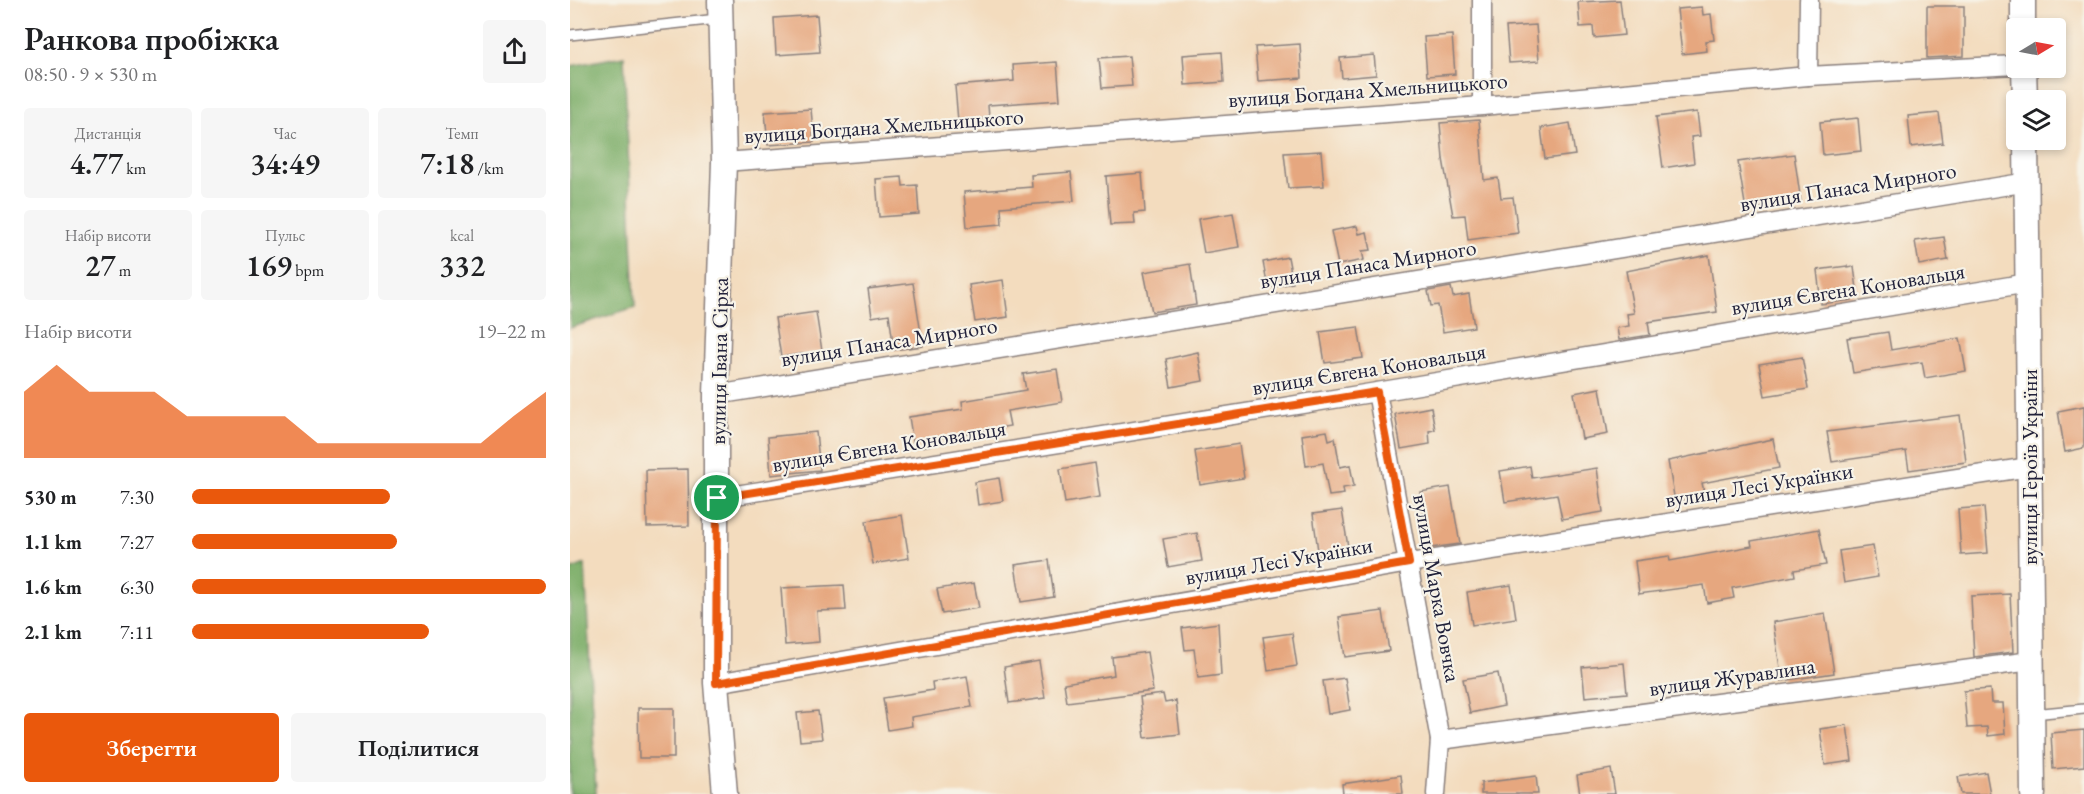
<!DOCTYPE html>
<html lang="uk">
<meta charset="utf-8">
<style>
:root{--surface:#fff;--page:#f6f6f6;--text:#202124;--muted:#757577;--accent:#ea580c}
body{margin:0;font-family:"EB Garamond",serif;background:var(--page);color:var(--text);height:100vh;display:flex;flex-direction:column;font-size:22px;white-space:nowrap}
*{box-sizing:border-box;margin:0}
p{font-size:20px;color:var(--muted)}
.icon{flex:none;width:33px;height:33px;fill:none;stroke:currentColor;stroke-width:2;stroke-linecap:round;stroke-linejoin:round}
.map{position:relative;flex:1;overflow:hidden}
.side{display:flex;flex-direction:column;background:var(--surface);width:570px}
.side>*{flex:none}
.needle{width:39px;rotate:80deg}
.buttons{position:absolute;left:1436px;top:18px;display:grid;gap:12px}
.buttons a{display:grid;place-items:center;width:60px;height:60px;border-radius:6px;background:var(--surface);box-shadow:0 3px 9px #0003;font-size:30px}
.pin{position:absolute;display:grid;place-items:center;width:51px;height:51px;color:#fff;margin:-26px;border:3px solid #fff;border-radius:50%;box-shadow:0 2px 6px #0007}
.round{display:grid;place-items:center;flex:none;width:63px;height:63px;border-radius:6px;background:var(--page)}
.overview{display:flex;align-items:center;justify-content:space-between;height:102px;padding:0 24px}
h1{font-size:33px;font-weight:600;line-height:45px}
.stats{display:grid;grid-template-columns:repeat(3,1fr);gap:9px;height:102px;padding:6px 24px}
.stats div{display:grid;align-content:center;border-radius:6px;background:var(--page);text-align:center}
.stats b{font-size:30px;font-weight:600}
.stats small{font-size:16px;font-weight:400}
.stats p{font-size:16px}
.chart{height:168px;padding:12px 24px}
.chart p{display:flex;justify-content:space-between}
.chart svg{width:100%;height:108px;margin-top:6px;fill:var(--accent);opacity:.7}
.cta{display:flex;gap:12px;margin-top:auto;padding:12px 24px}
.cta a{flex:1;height:69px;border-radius:6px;background:var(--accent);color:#fff;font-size:24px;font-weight:600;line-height:69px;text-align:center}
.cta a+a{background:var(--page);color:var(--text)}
ul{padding:0 24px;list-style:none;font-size:20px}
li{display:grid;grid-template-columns:96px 72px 1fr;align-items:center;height:45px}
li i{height:15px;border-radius:8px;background:var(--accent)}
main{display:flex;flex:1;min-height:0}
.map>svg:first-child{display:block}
.forest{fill:#7cad68;stroke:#4f6852;stroke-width:1.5}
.building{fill:#e6a77f}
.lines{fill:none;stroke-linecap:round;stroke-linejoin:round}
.lane-casing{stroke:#8a7f7c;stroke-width:12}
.street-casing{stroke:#8a7f7c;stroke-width:21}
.secondary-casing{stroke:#8a7f7c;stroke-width:27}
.lane{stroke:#fff;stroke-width:9}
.street{stroke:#fff;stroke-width:18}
.secondary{stroke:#fff;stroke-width:24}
.route-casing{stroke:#fff;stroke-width:12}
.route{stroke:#ea580c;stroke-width:8}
.labels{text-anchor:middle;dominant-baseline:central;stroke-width:4.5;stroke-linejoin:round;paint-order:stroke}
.street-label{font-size:22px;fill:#22223b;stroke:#f7f3e8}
</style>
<main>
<section class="side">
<div class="overview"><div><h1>Ранкова пробіжка</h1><p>08:50 · 9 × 530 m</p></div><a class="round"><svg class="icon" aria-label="share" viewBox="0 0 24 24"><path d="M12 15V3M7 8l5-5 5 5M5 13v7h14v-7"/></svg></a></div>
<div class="stats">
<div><p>Дистанція</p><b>4.77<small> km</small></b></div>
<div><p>Час</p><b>34:49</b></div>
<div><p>Темп</p><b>7:18<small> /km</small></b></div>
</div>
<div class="stats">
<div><p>Набір висоти</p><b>27<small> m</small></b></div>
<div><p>Пульс</p><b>169<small> bpm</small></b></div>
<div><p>kcal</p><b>332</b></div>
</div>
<div class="chart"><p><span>Набір висоти</span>19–22 m</p>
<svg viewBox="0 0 160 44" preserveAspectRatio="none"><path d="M0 44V17L10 6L20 17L30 17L40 17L50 27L60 27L70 27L80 27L90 38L100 38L110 38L120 38L130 38L140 38L150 27L160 17V44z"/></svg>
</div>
<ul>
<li><b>530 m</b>7:30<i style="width:56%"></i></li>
<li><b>1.1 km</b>7:27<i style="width:58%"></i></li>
<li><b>1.6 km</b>6:30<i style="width:100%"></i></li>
<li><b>2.1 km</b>7:11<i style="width:67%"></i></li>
</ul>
<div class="cta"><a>Зберегти</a><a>Поділитися</a></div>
</section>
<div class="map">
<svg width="1514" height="794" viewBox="0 0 1514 794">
<rect width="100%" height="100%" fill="#f7f3e8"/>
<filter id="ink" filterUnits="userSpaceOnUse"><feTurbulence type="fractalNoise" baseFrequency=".0167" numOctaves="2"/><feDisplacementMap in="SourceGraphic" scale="12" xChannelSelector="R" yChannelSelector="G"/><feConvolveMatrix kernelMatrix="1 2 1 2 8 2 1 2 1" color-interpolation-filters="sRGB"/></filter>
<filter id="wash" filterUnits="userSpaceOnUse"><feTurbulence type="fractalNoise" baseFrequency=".008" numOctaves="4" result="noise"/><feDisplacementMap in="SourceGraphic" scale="24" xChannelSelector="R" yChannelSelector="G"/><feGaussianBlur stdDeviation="1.35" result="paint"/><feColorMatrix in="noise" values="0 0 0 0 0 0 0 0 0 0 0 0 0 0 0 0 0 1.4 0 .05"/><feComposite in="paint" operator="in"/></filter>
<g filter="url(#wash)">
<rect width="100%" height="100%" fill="#f3dcbe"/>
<g class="forest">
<path d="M54,56L65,307L0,328V66Z"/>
<path d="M15,564L26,794H0V570Z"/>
</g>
<g id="blocks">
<g class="building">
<path d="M1050,0L1054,35L1024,38L1023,26L1010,27L1008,2Z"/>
<path d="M1357,6H1394V56L1357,58Z"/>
<path d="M1132,7L1133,15L1141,14L1144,40L1136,41L1137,51L1112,54L1107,9Z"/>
<path d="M247,15L250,52L206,55L204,18Z"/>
<path d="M966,25L969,61L939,63L936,27Z"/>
<path d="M882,35L885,74L857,76L854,37Z"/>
<path d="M730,44L732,78L688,81L685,47Z"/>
<path d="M652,52L654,82L615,85L613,55Z"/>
<path d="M804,55L806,75L772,78L770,58Z"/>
<path d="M559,56L562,86L532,88L529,58Z"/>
<path d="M487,62L490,100L418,105L419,118L388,121L385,86L444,81L443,65Z"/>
<path d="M241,109L244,142L198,145L195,112Z"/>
<path d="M1127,112L1130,136L1121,137L1124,163L1093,168L1086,117Z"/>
<path d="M1369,113L1373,143L1341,147L1338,116Z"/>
<path d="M1288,118L1291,151L1253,155L1250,122Z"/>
<path d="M909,120L914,180L928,178L931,198L943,197L948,233L898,240L895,215L883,216L873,159L870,123Z"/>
<path d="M1000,123L1005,155L975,159L971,128Z"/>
<path d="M751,151L754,186L718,188L714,153Z"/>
<path d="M1224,154L1231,202L1176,210L1168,162Z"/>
<path d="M501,172L504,201L431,207L432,224L397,227L394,192L462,187L461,175Z"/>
<path d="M572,173L575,212L564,213L565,224L540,225L536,176Z"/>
<path d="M332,177L333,186L347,185L349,214L309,217L306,179Z"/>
<path d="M663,213L669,247L634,253L628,219Z"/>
<path d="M787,226L789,234L797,232L801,250L792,251L794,260L768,265L761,231Z"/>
<path d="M1374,237L1378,260L1349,265L1345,241Z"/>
<path d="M1139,255L1147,312L1078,322L1080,335L1049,340L1047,328L1059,326L1057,314L1064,313L1056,271Z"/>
<path d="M718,257L723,283L698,288L693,262Z"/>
<path d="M620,264L626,305L582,312L574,272Z"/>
<path d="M1277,266V268L1284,267L1287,289L1281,290L1282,300L1251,304L1247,270Z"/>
<path d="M433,280L438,317L405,322L399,285Z"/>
<path d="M343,283L353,346L324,350L319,314L302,317L298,289Z"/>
<path d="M881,287L883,297L899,294L904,327L873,332L868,305L861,306L858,291Z"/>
<path d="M246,312L252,351L211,357L205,318Z"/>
<path d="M788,327L793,358L755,363L750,332Z"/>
<path d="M1318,332L1321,350L1390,338L1396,371L1355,378L1352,362L1283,373L1277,338Z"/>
<path d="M628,352L633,381L601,387L596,359Z"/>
<path d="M1232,357L1238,389L1195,396L1189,364Z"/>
<path d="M487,369L492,402L437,411L440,426L368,438L369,444L344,448L339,417L393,409L392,401L456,390L453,374Z"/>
<path d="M1030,388L1038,434L1012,439L1004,393Z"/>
<path d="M1514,406V448L1495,452L1488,411Z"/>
<path d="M861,407L865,430L859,431L860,444L831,449L825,414Z"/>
<path d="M1390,415L1396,462L1339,470L1336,451L1262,462L1257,432Z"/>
<path d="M757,431L759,440L765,438L770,467L780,465L784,486L773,488L774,494L759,496L753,463L736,466L732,435Z"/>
<path d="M246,432L250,470L201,475L198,437Z"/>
<path d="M1203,439L1209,468L1132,483L1135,496L1105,502L1098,461Z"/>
<path d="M669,444L674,478L630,485L625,451Z"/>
<path d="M525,463L530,497L495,503L490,469Z"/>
<path d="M960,466L962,478L1027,468L1033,512L992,519L987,494L935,502L930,471Z"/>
<path d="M118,469L119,526L77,527L76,470Z"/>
<path d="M429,478L433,501L408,505L405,482Z"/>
<path d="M880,487L890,544L860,548L850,492Z"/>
<path d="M1414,507L1418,553L1391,555L1388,509Z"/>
<path d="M772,510L779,553L749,558L743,514Z"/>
<path d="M332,515L339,558L303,564L296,521Z"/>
<path d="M1249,529L1256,565L1224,570L1225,576L1162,588L1164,598L1137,603L1134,585L1069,594L1065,561L1099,556L1100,561L1182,546L1181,541Z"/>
<path d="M627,533L632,561L598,567L593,539Z"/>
<path d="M1303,546L1308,577L1274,583L1269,551Z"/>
<path d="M479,560L484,597L451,602L445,565Z"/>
<path d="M404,583L409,608L372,614L367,589Z"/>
<path d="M274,585L276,610L247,611L249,642L215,645L211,588Z"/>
<path d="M941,585L946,618L902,625L897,592Z"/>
<path d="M1440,594L1443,652L1404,657L1401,596Z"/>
<path d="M813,611L819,651L775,657L769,617Z"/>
<path d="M1255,613L1264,673L1212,681L1203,622Z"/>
<path d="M648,623L651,675L628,678L624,649L615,650L612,628Z"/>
<path d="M722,633L727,666L698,671L693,637Z"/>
<path d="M577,652L583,691L497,702L494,683L544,675L542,657Z"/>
<path d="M469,661L475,698L439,703L434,667Z"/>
<path d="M1054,663L1057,693L1015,697L1012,667Z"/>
<path d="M928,673L934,706L900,713L893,679Z"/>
<path d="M397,676L402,707L341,717L342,726L318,730L313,698L363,690L362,682Z"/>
<path d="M775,678L780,710L758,714L753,681Z"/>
<path d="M1420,689L1421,703H1433L1435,734L1418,736L1417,727L1397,728L1394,691Z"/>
<path d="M593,694L595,703L606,701L610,734L575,738L570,697Z"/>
<path d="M68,708H104V758H69Z"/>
<path d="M248,711L252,739L230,741L227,713Z"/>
<path d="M1277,725L1282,761L1255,765L1250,729Z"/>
<path d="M1514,730V766L1483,769L1481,733Z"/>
<path d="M1041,769L1045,794H1010L1007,775Z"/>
<path d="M1416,772L1420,794H1391L1388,777Z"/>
<path d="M831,775L833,794H773L772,784Z"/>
<path d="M966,776L968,794H911V783Z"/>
</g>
</g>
</g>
<g filter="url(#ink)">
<use href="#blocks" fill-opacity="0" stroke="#8a7f7c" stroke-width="1.5"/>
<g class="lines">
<g class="lane-casing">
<g id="lane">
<path d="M0,35L148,19"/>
<path d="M1463,714L1514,709"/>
</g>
</g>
<g class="street-casing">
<g id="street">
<path d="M1238,76L1239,0"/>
<path d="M912,106V0"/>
<path d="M154,162L912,106L1238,76L1446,65"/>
<path d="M807,392L870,740L866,794"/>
<path d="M146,395L1458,182"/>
<path d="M147,498L807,392L1458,283"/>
<path d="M146,683L839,563L1459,467"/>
<path d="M870,740L1461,661"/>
</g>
</g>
<g class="secondary-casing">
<g id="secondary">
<path d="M150,0L154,162L146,395V683L155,794"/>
<path d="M1453,0V28"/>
<path d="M1454,68L1455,100"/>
<path d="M1456,140L1463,794"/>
</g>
</g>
<use href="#lane" class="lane"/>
<use href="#street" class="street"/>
<use href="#secondary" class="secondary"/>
</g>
</g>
<g class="lines" filter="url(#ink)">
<g class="route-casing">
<path id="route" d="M807,392L839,563L146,683L147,498Z"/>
</g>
<use href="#route" class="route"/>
</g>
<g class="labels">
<g class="street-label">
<text transform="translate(798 90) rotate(-4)">вулиця Богдана Хмельницького</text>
<text transform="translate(314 126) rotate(-4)">вулиця Богдана Хмельницького</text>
<text transform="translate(1278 187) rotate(-9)">вулиця Панаса Мирного</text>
<text transform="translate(798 264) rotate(-9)">вулиця Панаса Мирного</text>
<text transform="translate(1278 289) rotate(-9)">вулиця Євгена Коновальця</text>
<text transform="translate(319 342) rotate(-9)">вулиця Панаса Мирного</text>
<text transform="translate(149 361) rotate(-89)">вулиця Івана Сірка</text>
<text transform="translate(799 369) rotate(-9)">вулиця Євгена Коновальця</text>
<text transform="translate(319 446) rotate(-9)">вулиця Євгена Коновальця</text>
<text transform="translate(1459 467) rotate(-90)">вулиця Героїв України</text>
<text transform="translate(1189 485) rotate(-9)">вулиця Лесі Українки</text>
<text transform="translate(709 561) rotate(-10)">вулиця Лесі Українки</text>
<text transform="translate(867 588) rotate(80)">вулиця Марка Вовчка</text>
<text transform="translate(1162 677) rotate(-8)">вулиця Журавлина</text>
</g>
</g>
</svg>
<div class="buttons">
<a><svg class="needle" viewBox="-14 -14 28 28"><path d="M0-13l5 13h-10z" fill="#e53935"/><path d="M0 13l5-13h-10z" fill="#757577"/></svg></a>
<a><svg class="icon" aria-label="layers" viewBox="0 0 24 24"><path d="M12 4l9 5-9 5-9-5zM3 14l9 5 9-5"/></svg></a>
</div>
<div class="pin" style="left:147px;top:498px;background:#1e9e55"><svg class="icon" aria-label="arrive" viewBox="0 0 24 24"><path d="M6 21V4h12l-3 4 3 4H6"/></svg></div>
</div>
</main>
